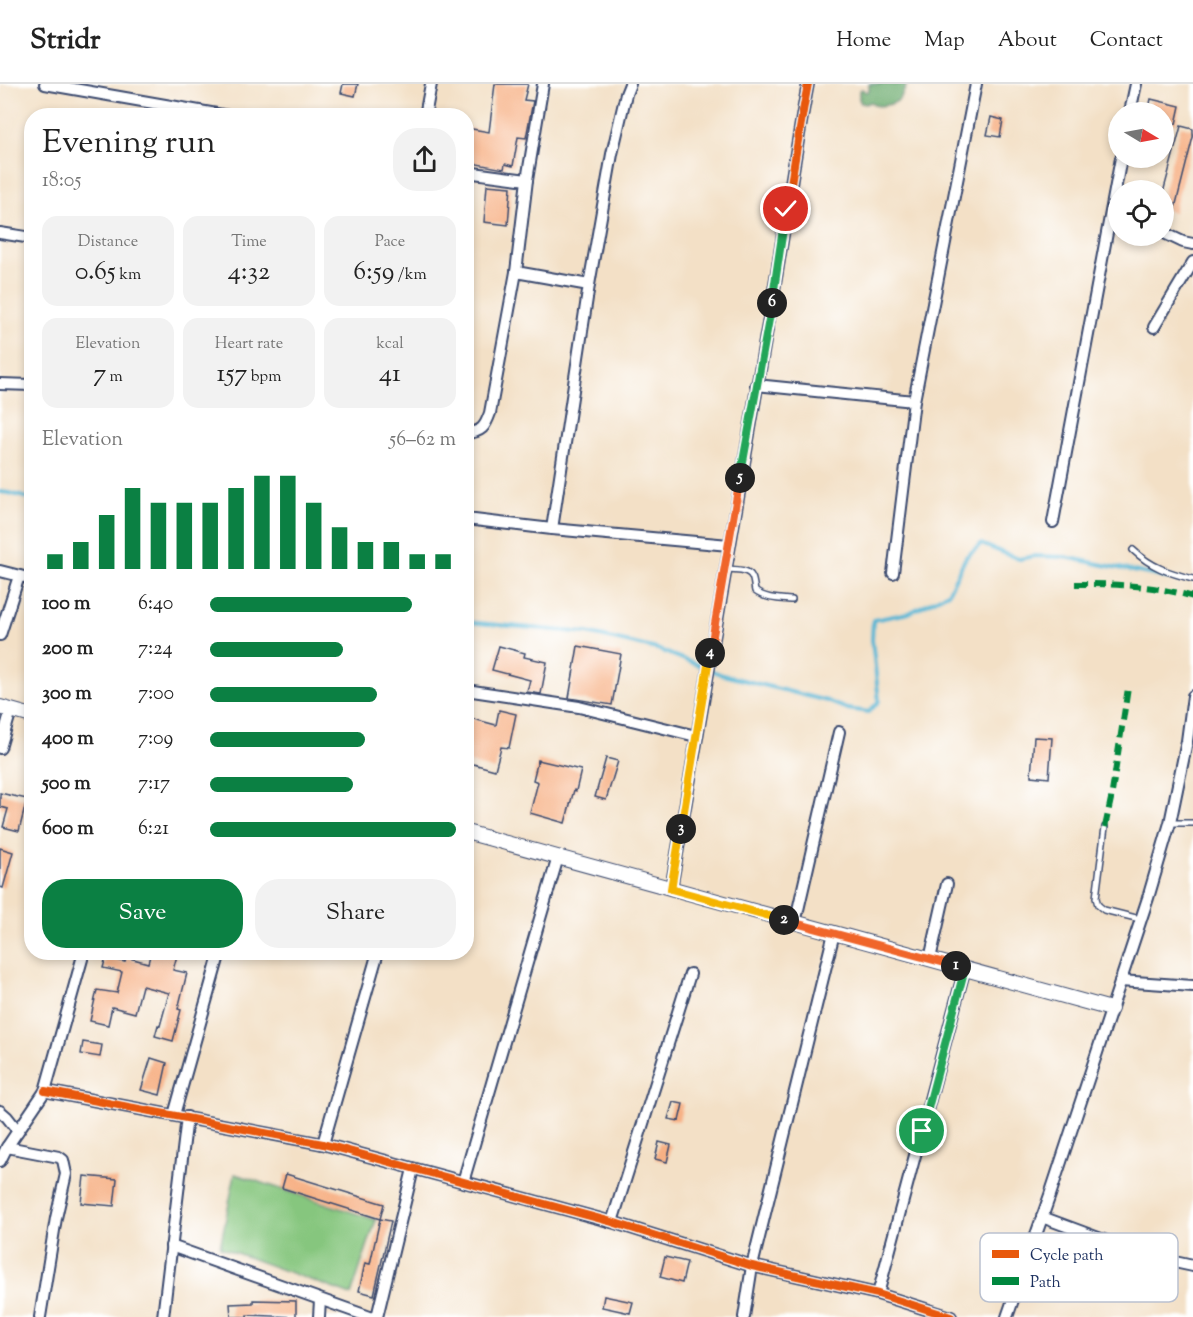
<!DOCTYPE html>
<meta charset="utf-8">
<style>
:root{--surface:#fff;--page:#f2f2f2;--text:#222;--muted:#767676;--line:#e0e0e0;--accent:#0b8043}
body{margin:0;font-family:"Sorts Mill Goudy",serif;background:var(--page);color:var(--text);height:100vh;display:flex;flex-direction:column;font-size:22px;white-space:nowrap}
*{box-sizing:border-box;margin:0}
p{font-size:20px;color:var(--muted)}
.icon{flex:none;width:33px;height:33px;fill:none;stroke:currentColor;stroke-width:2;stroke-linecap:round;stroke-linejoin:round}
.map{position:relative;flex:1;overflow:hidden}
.panel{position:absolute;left:24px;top:24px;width:450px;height:852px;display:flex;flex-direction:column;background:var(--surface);border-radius:24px;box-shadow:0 3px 9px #0003}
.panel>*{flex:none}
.needle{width:39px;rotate:100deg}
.fabs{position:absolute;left:1108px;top:18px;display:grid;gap:12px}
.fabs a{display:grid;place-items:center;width:66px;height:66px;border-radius:50%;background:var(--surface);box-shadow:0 3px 9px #0003;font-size:30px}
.pin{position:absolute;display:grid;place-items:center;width:51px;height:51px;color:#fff;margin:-26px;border:3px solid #fff;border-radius:50%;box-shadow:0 2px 6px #0007}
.km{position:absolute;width:30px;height:30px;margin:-15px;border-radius:50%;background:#222;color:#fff;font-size:16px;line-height:30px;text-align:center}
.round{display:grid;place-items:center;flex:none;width:63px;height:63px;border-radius:24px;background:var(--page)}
.summary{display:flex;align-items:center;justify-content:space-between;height:102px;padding:0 18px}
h1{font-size:33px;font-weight:600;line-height:45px}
.figures{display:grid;grid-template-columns:repeat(3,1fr);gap:9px;height:102px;padding:6px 18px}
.figures div{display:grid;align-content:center;border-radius:15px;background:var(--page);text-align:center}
.figures b{font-size:26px;font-weight:600}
.figures small{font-size:16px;font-weight:400}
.figures p{font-size:16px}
.chart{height:168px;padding:12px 18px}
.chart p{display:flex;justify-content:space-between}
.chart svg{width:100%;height:108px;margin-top:6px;stroke:var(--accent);stroke-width:6}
.button{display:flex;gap:12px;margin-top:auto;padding:12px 18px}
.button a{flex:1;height:69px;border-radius:24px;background:var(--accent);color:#fff;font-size:24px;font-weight:600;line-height:69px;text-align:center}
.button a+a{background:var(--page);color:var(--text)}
ul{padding:0 18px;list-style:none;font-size:20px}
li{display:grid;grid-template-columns:96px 72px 1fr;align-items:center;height:45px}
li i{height:15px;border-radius:8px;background:var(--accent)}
header{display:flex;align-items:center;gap:36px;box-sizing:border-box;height:84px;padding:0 30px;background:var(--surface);border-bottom:2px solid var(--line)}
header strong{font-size:28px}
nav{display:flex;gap:33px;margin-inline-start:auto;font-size:21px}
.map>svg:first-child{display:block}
.green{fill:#86c67e;stroke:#507a6e;stroke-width:1.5}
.forest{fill:#6cab6d;stroke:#446d66;stroke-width:1.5}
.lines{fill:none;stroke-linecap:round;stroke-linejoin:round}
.stream{stroke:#56b6d4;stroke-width:4}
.building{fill:#f7b084}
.service-casing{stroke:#3b4a6e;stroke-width:8}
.minor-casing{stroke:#3b4a6e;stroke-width:14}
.tertiary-casing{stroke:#3b4a6e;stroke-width:16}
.service{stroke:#fff;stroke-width:5}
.minor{stroke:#fff;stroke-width:10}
.tertiary{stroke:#fff;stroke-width:14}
.quiet{stroke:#00873e;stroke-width:6;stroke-dasharray:12 6;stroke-linecap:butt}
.cycleway-casing{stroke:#fff;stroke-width:11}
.cycleway{stroke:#e8590c;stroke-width:8}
.split-1-casing{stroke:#fff;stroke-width:12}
.split-2-casing{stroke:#fff;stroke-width:12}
.split-3-casing{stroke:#fff;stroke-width:12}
.split-4-casing{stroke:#fff;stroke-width:12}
.split-5-casing{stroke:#fff;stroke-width:12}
.split-6-casing{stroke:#fff;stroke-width:12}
.split-7-casing{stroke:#fff;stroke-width:12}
.split-1{stroke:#22a559;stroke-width:8}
.split-2{stroke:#f0652b;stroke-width:8}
.split-3{stroke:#f5b400;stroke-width:8}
.split-4{stroke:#f5b400;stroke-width:8}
.split-5{stroke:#f0652b;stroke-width:8}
.split-6{stroke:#22a559;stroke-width:8}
.split-7{stroke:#22a559;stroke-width:8}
.key{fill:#fff;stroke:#bbc1cf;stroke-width:1.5}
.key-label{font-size:16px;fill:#1b2f5e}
</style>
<header>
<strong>Stridr</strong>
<nav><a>Home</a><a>Map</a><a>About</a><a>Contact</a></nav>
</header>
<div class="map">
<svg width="1193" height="1233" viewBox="0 0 1193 1233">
<rect width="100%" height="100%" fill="#fff"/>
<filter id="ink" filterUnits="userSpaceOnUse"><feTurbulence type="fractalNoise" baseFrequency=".0167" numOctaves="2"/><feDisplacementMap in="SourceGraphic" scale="12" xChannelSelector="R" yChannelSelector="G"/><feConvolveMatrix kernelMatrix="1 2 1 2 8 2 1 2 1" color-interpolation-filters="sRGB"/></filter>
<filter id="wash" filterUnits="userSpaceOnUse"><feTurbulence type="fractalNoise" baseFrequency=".008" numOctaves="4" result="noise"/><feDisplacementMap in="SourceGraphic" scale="24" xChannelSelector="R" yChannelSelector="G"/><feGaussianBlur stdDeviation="1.35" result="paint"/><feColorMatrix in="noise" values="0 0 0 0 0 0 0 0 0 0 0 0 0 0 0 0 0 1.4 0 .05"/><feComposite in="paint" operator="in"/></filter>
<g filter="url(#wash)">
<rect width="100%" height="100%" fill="#f3e0c6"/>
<path class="green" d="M235,1090L376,1136L351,1211L220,1163Z"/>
<path class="forest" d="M869,0H907C902,12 900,19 886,21C879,22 876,23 871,18L865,20L861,19L859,15V7L862,5L866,8L869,7Z"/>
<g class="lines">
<g class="stream">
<path d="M0,408L9,409L32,415"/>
<path d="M466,538L587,549L657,565L723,591L827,617L847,625L869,628L879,617L872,556L873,536L909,529L948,509L966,473L981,460L1019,475L1034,472L1065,473L1177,496"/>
</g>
</g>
<g id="blocks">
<g class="building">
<path d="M343,0H358L355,12L341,9Z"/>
<path d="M495,0H528L524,16L533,17L526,54L518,53L513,82L505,80L504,85L466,78V44L489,48Z"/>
<path d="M1151,15L1180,22L1176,40L1164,37V28H1148Z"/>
<path d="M991,33L1003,36L1000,53L987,51Z"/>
<path d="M1181,42L1193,45V53L1174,128L1164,125V105Z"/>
<path d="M487,101L511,103L508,141L484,138Z"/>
<path d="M499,562L525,569L524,573L547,578L541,610L527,608L530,596L492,586Z"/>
<path d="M578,562L621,570L612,621L569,614Z"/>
<path d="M499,626L516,630L509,664L501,663L495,686L466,678V633L496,641Z"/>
<path d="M1034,653L1052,654L1049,694L1031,692Z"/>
<path d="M606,674L618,677L606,716L595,713Z"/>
<path d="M538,676L581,686L576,707L574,706L565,739L530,729L538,698L533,696Z"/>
<path d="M0,709L27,715L19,747L3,743L8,725L0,723Z"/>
<path d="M0,764L13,768L3,804L0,803Z"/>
<path d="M151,868H178L173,886L187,889L178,925L181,926L173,957L155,952L158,941L160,942L169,909L142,902L135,929L112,923L108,941L90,937L97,906L117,909L122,888L103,884L106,873L125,878L126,873L148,879Z"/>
<path d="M83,958L102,961L100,973L81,970Z"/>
<path d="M151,974L167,979L160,1011L141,1006Z"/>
<path d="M673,1018L683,1020L679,1037L668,1035Z"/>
<path d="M659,1058L671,1061L667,1078L655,1075Z"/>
<path d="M286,1090L384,1120L380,1135L282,1104Z"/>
<path d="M84,1092L117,1095L114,1122L81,1119Z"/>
<path d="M380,1135L391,1137L374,1211L359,1207L365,1179L370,1180Z"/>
<path d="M665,1173L687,1178L682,1199L660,1193Z"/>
<path d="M604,1212L633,1218L630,1229L602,1223Z"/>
<path d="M253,1216L296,1217V1233L247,1231V1233H231L230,1220L253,1219Z"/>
</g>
</g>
</g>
<g filter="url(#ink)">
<use href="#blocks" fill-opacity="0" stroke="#3b4a6e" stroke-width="1.5"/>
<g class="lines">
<g class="service-casing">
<g id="service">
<path d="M1133,466C1151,483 1169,489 1193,495"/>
<path d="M724,485C733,486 748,484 752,493C754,497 754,503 755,507C765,515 779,515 792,516"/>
<path d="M1170,739H1193"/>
<path d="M1105,743L1096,814L1098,821L1104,826L1140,835"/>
</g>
</g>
<g class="minor-casing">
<g id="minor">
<path d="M45,0L228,32"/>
<path d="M1130,28L1136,0"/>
<path d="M425,32L431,0"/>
<path d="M466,88L527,96"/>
<path d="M0,149L32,154"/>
<path d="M1164,149L1183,158L1193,160"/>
<path d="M516,188L589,201"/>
<path d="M1154,243L1193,178"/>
<path d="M0,300L32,301"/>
<path d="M756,301L914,317"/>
<path d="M466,349C482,348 485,343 490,329L516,188L527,96L543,0"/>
<path d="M466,435L552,445L729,461"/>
<path d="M1053,438L1121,74"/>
<path d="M552,445L589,201L612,70L626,10L630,0"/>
<path d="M0,487L32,495"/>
<path d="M893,489L914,317L976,0"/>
<path d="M0,551L19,492"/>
<path d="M466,606L579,623L696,652"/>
<path d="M0,664L11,626"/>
<path d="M671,805C702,620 733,435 766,251C782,167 792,83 808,0"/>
<path d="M795,839L839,648"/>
<path d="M930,875L947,800"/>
<path d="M1120,897L1193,902"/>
<path d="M45,1007L323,1060L612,1138L752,1182L878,1210L951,1233"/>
<path d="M0,1027L7,1033L18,1047"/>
<path d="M174,1031L220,868"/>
<path d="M323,1060L378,868"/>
<path d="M7,1063L59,1073L63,1076L66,1090L56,1134L40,1233"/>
<path d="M0,1077L7,1063L45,1007L84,868"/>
<path d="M463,1098L558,773"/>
<path d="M1042,1133L1147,1172L1193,1182"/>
<path d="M612,1138L690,890"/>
<path d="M171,1162L370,1233"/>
<path d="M878,1210L965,884"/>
<path d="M163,1233L187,1033"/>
<path d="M319,1233L320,1216"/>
<path d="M377,1233L413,1085"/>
<path d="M744,1233L752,1182L834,849"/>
<path d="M1007,1233L1050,1111L1148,814L1170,739L1187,657L1193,612"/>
</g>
</g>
<g class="tertiary-casing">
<g id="tertiary">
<path d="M0,623L32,632"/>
<path d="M466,748L1111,925"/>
</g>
</g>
<use href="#service" class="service"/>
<use href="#minor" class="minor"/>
<use href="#tertiary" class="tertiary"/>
<g class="quiet">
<path d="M1075,500C1115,500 1154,501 1193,513"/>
<path d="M1105,743L1111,715L1128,604"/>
</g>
<g class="cycleway-casing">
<g id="cycleway">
<path d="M671,805C702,620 733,435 766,251C782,167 792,83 808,0"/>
<path d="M45,1007L323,1060L612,1138L752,1182L878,1210L951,1233"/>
</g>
</g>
<use href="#cycleway" class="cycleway"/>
</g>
</g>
<g class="lines" filter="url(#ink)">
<g class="split-1-casing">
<path id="split-1" d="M922,1047L965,884L956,882"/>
</g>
<g class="split-2-casing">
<path id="split-2" d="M784,836L956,882"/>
</g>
<g class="split-3-casing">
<path id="split-3" d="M681,745L671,805L784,836"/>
</g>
<g class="split-4-casing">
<path id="split-4" d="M681,745L710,569"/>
</g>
<g class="split-5-casing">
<path id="split-5" d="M710,569L740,394"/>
</g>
<g class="split-6-casing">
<path id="split-6" d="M740,394L772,219"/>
</g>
<g class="split-7-casing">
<path id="split-7" d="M772,219L786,125"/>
</g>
<use href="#split-1" class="split-1"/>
<use href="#split-2" class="split-2"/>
<use href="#split-3" class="split-3"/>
<use href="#split-4" class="split-4"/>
<use href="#split-5" class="split-5"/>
<use href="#split-6" class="split-6"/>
<use href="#split-7" class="split-7"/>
</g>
<rect x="980" y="1149" width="198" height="69" rx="9" class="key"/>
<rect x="992" y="1166" width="27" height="8" fill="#e8590c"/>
<rect x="992" y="1193" width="27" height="8" fill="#00873e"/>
<g class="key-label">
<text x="1030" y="1176">Cycle path</text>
<text x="1030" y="1203">Path</text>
</g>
</svg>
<div class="fabs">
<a><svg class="needle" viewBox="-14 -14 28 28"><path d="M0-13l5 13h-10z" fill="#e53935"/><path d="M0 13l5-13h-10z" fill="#767676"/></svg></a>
<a><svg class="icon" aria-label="locate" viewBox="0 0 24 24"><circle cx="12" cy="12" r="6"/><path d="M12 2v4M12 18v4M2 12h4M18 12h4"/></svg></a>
</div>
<div class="pin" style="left:922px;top:1047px;background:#1e9e55"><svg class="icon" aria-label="arrive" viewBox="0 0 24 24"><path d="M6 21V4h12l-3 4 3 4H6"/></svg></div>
<div class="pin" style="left:786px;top:125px;background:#d93025"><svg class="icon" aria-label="check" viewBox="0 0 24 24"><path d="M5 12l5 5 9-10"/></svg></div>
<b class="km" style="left:956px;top:882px">1</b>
<b class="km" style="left:784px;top:836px">2</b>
<b class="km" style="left:681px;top:745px">3</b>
<b class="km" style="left:710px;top:569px">4</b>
<b class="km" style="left:740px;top:394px">5</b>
<b class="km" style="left:772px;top:219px">6</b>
<section class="panel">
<div class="summary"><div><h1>Evening run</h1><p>18:05</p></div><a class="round"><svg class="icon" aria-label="share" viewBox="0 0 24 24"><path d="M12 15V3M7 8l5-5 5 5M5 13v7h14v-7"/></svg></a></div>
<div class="figures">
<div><p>Distance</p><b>0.65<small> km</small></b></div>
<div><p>Time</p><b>4:32</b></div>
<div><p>Pace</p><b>6:59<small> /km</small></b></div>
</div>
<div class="figures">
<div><p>Elevation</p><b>7<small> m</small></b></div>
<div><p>Heart rate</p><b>157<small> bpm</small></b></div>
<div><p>kcal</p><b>41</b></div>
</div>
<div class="chart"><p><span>Elevation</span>56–62 m</p>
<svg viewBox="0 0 160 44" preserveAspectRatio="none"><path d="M5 44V38M15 44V33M25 44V22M35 44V11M45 44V17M55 44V17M65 44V17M75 44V11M85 44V6M95 44V6M105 44V17M115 44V27M125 44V33M135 44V33M145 44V38M155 44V38"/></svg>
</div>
<ul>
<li><b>100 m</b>6:40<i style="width:82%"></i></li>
<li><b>200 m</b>7:24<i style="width:54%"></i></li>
<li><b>300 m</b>7:00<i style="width:68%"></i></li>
<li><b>400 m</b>7:09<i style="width:63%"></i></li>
<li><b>500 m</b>7:17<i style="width:58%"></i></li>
<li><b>600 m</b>6:21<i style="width:100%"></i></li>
</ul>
<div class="button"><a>Save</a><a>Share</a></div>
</section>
</div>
